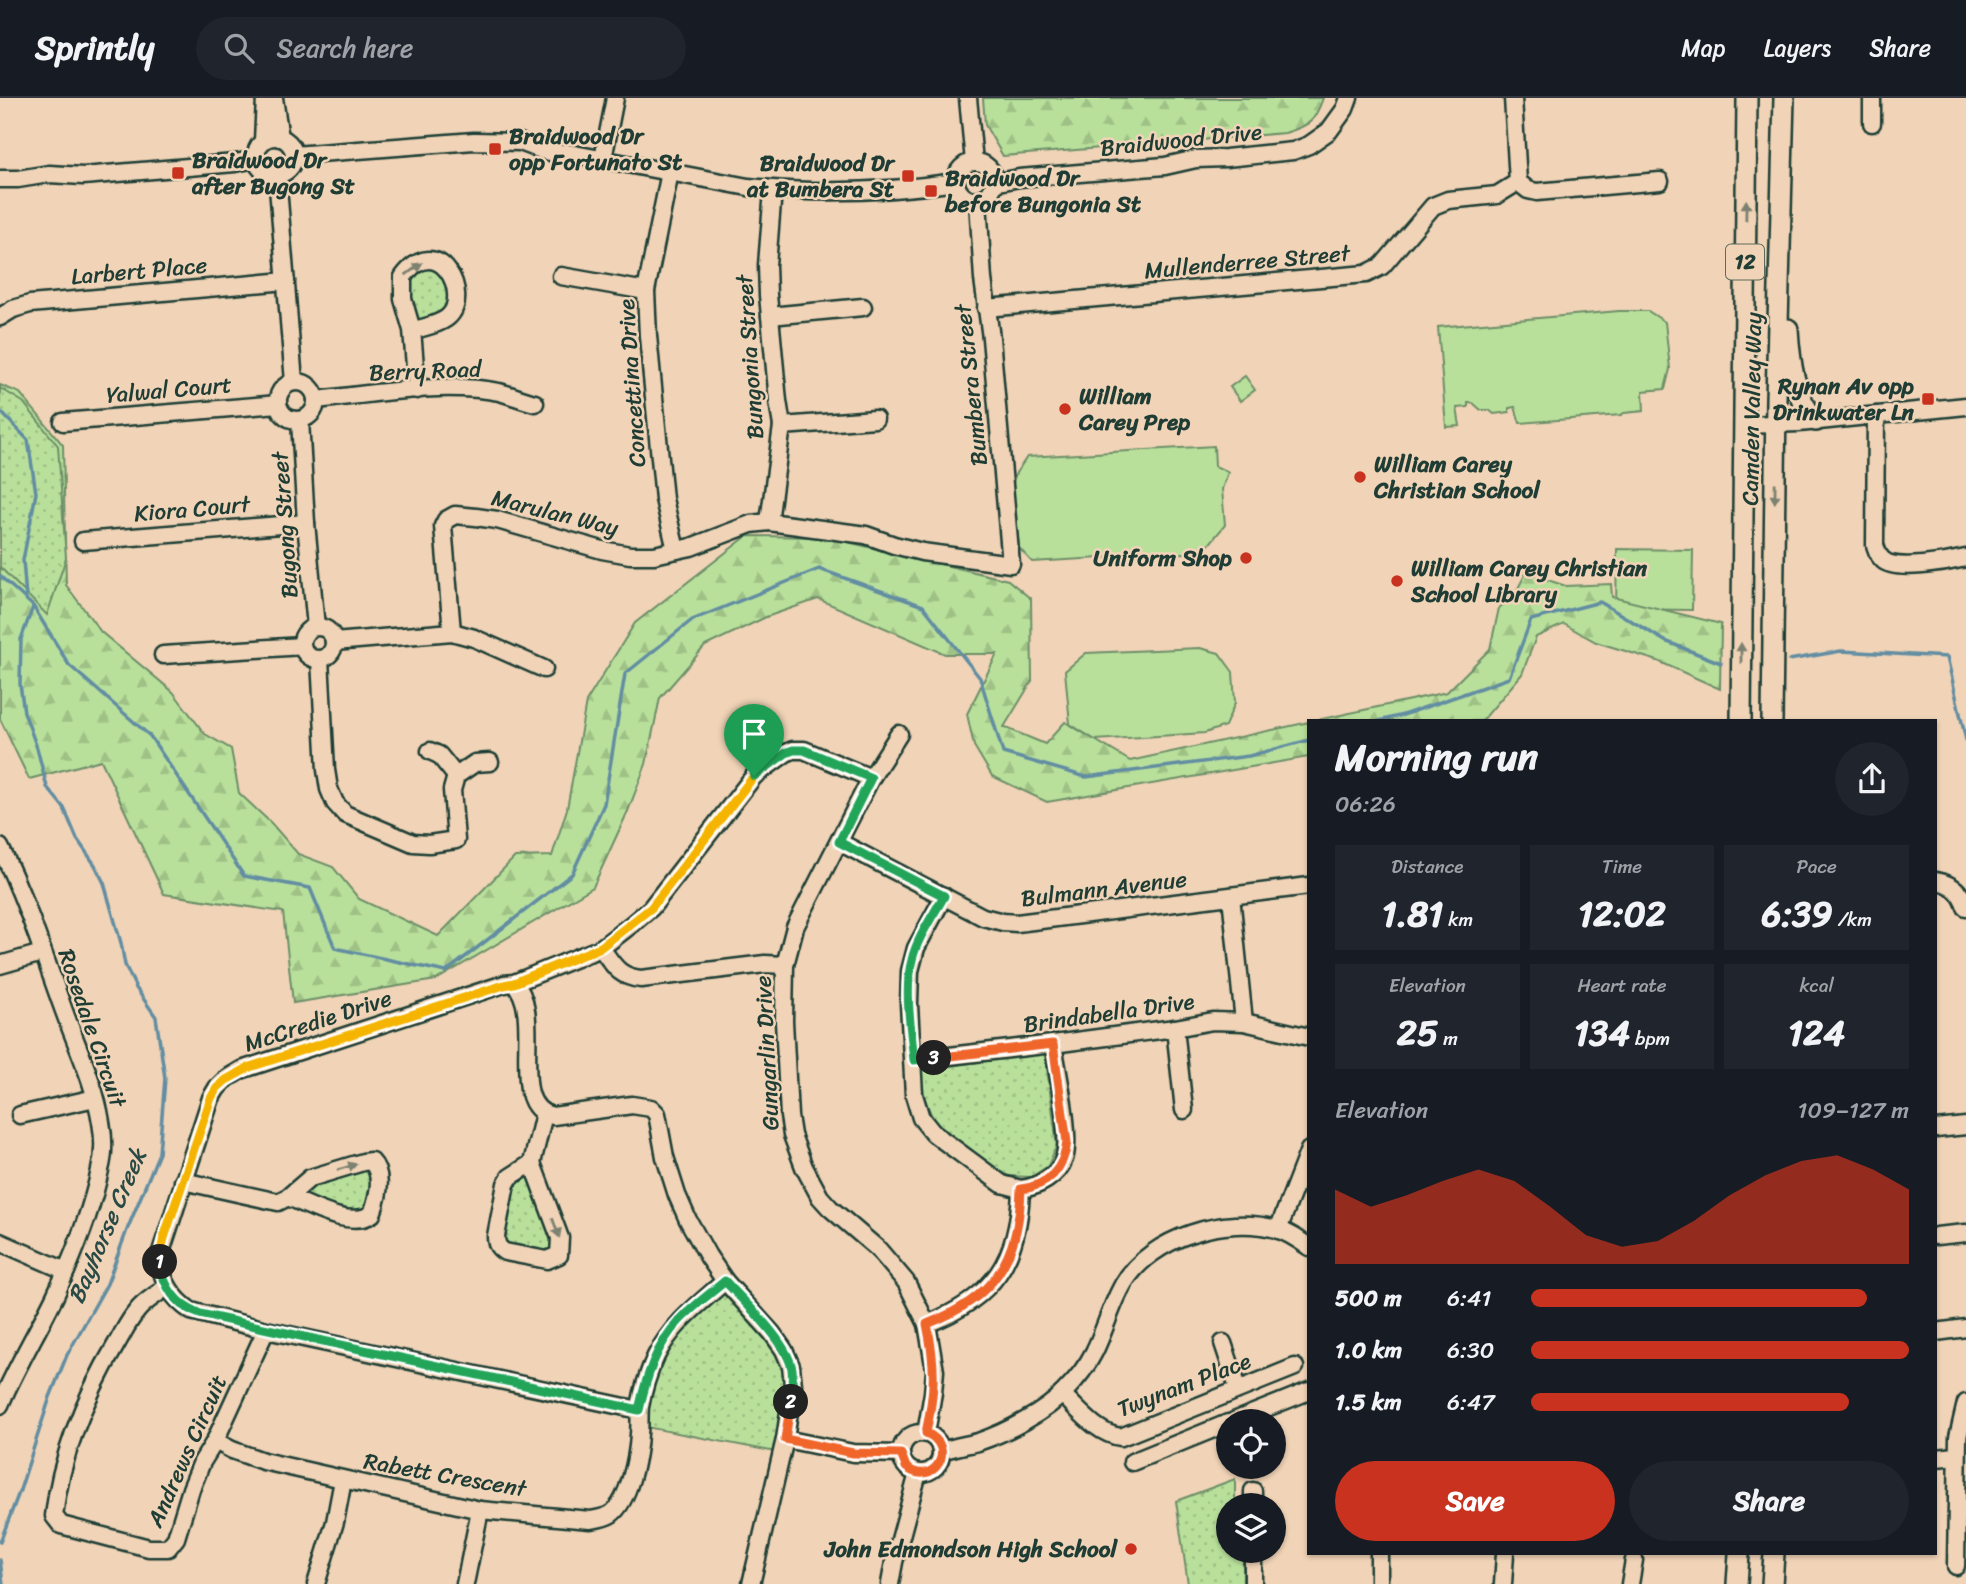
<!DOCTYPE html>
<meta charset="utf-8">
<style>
:root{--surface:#171b24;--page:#20242c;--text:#f1f3f6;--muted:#9ea1a6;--line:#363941;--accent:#c8321e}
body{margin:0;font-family:Sriracha,sans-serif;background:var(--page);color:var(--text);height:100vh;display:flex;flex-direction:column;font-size:26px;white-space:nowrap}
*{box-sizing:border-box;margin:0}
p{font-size:23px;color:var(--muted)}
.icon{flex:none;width:38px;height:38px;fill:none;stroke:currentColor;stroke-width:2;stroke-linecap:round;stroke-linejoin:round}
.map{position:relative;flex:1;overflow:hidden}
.panel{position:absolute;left:1307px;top:621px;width:630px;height:836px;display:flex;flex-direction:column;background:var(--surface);border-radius:0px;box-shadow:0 2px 5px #0004}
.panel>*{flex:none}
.fabs{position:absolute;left:1216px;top:1311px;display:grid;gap:14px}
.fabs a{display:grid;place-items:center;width:70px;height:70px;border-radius:50%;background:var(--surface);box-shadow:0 2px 5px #0004;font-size:35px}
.pin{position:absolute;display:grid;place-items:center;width:60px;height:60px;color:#fff;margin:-72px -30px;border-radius:50% 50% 50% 0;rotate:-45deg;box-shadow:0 0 7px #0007}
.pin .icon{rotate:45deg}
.km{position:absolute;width:35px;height:35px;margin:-18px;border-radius:50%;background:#222;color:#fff;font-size:19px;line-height:35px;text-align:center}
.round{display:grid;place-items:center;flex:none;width:74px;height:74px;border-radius:37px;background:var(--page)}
.head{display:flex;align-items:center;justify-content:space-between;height:119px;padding:0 28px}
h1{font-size:38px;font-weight:700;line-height:52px}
.figures{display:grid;grid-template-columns:repeat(3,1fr);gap:10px;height:119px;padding:7px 28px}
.figures div{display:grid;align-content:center;border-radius:0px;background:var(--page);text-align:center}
.figures b{font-size:35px;font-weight:700}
.figures small{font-size:19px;font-weight:400}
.figures p{font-size:19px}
.chart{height:196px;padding:14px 28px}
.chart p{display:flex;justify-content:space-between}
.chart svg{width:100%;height:126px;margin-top:7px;fill:var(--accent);opacity:.7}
.cta{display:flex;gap:14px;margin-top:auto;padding:14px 28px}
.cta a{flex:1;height:80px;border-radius:42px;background:var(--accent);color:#fff;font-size:28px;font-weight:700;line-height:80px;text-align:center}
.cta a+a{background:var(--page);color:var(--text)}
ul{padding:0 28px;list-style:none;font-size:23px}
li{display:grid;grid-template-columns:112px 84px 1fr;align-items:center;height:52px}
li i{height:18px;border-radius:9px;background:var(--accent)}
header{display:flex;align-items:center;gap:42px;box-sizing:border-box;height:98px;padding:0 35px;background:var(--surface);border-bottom:2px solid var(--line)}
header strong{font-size:33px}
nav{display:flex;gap:38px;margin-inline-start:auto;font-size:24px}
.search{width:490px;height:63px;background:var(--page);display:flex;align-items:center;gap:18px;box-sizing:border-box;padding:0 24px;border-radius:38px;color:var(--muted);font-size:26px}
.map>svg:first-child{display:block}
.grass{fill:#b9e09b;stroke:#6c8e68;stroke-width:2}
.forest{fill:url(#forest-firs);stroke:#6c8e68;stroke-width:2}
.park{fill:url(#park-dots);stroke:#6c8e68;stroke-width:2}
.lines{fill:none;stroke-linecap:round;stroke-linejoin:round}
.stream{stroke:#628da2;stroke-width:3.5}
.minor-casing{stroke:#1f3d34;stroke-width:21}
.major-casing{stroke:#1f3d34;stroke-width:24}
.minor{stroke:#f1d4b7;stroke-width:16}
.major{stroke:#f1d4b7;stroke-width:19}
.oneway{fill:#7d816f}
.split-1-casing{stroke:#fff;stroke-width:14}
.split-2-casing{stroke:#fff;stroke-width:14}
.split-3-casing{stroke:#fff;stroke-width:14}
.split-4-casing{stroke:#fff;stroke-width:14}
.split-1{stroke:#f5b400;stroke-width:9}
.split-2{stroke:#22a559;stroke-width:9}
.split-3{stroke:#f0652b;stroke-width:9}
.split-4{stroke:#22a559;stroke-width:9}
.poi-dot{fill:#c8321e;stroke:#f1d4b7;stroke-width:2.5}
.labels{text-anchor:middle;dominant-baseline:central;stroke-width:5;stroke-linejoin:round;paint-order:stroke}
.shield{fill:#f1d4b7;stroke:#5e6a5b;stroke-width:2}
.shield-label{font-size:21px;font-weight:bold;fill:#1f3d34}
.poi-label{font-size:23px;font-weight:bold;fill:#1f3d34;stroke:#f1d4b7;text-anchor:start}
.street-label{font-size:23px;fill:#1f3d34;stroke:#f1d4b7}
.water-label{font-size:24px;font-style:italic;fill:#2a4a46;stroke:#f1d4b7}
</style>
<header>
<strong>Sprintly</strong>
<div class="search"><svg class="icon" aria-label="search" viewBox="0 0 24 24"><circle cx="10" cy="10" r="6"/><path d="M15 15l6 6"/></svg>Search here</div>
<nav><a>Map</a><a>Layers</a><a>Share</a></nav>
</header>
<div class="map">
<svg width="1966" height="1486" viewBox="0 0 1966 1486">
<defs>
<pattern id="forest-firs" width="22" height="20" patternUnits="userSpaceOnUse" patternTransform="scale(1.75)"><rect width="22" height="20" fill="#b9e09b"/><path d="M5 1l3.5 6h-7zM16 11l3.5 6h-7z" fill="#9fc186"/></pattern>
<pattern id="park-dots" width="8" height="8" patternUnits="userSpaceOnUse" patternTransform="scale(1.75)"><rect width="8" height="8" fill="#b9e09b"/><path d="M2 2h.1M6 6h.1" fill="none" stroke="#9fc186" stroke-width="1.8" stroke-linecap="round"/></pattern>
</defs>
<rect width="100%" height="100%" fill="#f1d4b7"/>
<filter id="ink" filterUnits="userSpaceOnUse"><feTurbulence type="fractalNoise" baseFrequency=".0143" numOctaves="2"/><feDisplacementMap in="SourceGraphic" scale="14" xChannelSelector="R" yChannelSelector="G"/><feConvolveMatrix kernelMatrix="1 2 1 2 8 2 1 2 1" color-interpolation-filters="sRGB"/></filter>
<g filter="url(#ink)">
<g class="grass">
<path d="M1619,213H1648L1665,224L1670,271L1665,291L1643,293L1644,313L1624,315L1621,317L1520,325L1515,309L1509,310V314L1494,316L1489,312H1481L1473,305H1468V309L1457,310L1460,328L1446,329L1438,229Z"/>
<path d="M1245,278L1255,292L1240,303L1230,289Z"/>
<path d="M1214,348L1215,368L1228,374L1222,391L1225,427L1203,454L1032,464L1019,450L1012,387L1016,375L1027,359Z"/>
<path d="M1617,451L1693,452L1692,512L1616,511Z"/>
<path d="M1200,550L1219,555L1233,574L1235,605L1225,628L1205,635L1095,642L1070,626L1065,573L1086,555Z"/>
</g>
<g class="forest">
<path d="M983,0H1323C1314,25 1310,27 1285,35L1003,58L985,27Z"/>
<path d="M0,287L20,295L63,347L66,487L101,534L173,594L205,636L231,651L239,695L271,725L298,756L333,769L359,801L438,838L515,759L552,758L567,711L586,604L635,525L747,438L826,439L1008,482L1031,501L1032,583L1004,629L1045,646L1065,624L1130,663L1309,624V659L1047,704L992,678L974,648L967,616L997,556H945L818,501L766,519L705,548L660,600L646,666L628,713L593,789L436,882L293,905L283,814L164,796L101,662L29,681L0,621Z"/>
<path d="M1526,475L1566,488L1611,486L1612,499L1721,526L1720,591L1658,563L1596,544L1564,526L1536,539L1522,576L1482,623H1313L1447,594L1490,551L1499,510L1515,496Z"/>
</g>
<g class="park">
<path d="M426,165L448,176L449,213L420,227L408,212L412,174Z"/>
<path d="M0,290L23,304L58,348L66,460L47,517L0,469Z"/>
<path d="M1045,955L1057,1047L1048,1068L1031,1079L1006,1078L937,1030L925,1002L920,972Z"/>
<path d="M359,1071L368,1073L373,1080L367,1113L356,1118L305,1101L307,1090L312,1086Z"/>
<path d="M531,1072L556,1142L550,1156L504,1148L500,1134L511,1085Z"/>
<path d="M724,1189C745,1211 787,1252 786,1284C785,1307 779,1331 776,1354L646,1329C647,1315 647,1299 651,1285C663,1244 695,1217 724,1189Z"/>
<path d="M1235,1381V1399L1240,1407H1228V1452L1243,1453V1486H1188L1176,1403Z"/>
</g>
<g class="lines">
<g class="stream">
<path d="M0,313L28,342L36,395L23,462L26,500"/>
<path d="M0,478L33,508L69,567L150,638L244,778L310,790L335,850L446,874L572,776L604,706L625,576L692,522L819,471L923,508L980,580L1003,655L1086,679L1249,658L1309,642"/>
<path d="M1789,562L1841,553L1947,559L1966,642"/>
<path d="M1379,623L1403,617L1509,580L1531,522L1600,504L1665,543L1721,565"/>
<path d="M0,1444L20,1392L50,1299L67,1257L107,1186L127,1132L159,1055L165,980L156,919L136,890L125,867L121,845L104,785L95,767L77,741L64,710L47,689L37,650L24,614L20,586L21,541L33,509"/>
<path d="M0,1462L3,1486"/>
</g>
<g class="minor-casing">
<g id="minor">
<path d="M274,0L280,40"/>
<path d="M968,0L974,64"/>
<path d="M1513,0L1518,84"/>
<path d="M1872,25V0"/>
<circle cx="275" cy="58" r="19"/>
<path d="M263,43L265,0"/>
<path d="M294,57L474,43L520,44L544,53L555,55H569L748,89C816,96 888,94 956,84"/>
<path d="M603,61L615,0"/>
<circle cx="975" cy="83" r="19"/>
<path d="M670,74L646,193L648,238L664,401L676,452"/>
<path d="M277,77L294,284"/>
<path d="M0,81H18L49,76L83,78L235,65L256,61"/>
<path d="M1518,84L1528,92L1537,94L1660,83"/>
<path d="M994,85L1019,80L1165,68L1196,61L1226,60L1293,53L1309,47L1329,33L1345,11L1349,0"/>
<path d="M561,178L646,193"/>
<path d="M986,210L1366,176L1382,168L1433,108L1448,102L1497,97L1518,84"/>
<path d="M770,218L863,209"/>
<path d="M0,219L13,211L30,206L286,183"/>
<path d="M412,232C420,231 442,225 448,219C472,198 439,131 403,179V201L412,232L417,292"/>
<circle cx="297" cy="303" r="19"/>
<path d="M316,302C372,296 443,283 499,294C511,297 523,302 535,305"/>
<path d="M1876,317L1875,447C1877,453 1878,458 1883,462C1895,474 1949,464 1966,460"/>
<path d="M300,322L306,425L316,529"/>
<path d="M63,324L278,306"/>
<path d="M1744,327L1799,325L1966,308"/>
<path d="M782,328L875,321"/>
<path d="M769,424L782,328L778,303L768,197L767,167L773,92"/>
<path d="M83,443L306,425"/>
<circle cx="318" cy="545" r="16"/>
<path d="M452,534L443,428L446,422L455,417L476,419L497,422L602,452L630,457H654L691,449L751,426L769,424L866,437L894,447L922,454L1011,466L991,240L983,181L978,103"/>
<path d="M334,544L452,534L474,540L544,571"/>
<path d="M163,557L302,548"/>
<path d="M320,561L326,672L329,691L335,705L345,716L413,745L429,746L456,742L452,692L456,678L475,665L490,664"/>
<path d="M899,636L871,680L795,829L785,867L784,923L789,1018L792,1037L804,1069L820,1099L830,1110L878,1151L906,1184L927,1226L935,1273L933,1295L926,1335"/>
<path d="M430,653L439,657L456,678"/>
<path d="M839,744L983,819L1003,824L1017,825L1309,788"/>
<path d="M0,749C26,801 44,858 64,913C77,949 95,986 101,1024C104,1040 104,1057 100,1072C92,1111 72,1161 55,1198C37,1235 16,1269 0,1307"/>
<path d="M1936,783C1952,786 1961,793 1966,809"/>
<path d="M944,798L916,850L910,873L909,906L914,997L921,1020L933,1035L1002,1086L1021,1091"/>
<path d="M1231,798L1244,924"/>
<path d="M601,850C613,866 618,879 641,881L765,866L785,867"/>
<path d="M0,867L42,855"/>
<path d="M514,885C546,916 504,1009 553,1018L632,1007L651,1010L657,1016L665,1059L677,1097L688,1122L708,1158L725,1183L772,1235L784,1252L791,1268L793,1287L785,1341L751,1486"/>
<path d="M1175,930L1184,1012"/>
<path d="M914,962L1053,946L1175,930L1213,923L1244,924L1309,939"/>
<path d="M20,1017L95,1000"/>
<path d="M1936,1031L1966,1028"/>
<path d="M532,1065L510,1079L506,1086L496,1138C496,1146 498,1150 505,1154L547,1162L559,1157L560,1140L532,1065L544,1016"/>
<path d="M183,1083L278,1104L288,1099L310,1080L363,1064L371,1063C384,1076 378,1100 372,1116C350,1131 309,1107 288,1099"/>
<path d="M1278,1132L1309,1052"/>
<path d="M1936,1138L1966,1135"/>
<path d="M0,1144L66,1173"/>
<path d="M166,1189C157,1197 144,1203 137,1213C129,1222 123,1235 117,1245C85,1299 61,1356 54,1418L61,1427L149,1450H168L176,1440L191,1391L202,1364L215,1343L266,1232"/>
<path d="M927,1226C994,1200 1019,1162 1021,1091C1038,1089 1058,1078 1064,1061C1072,1041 1057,971 1053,946"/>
<path d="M1936,1234L1966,1230"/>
<path d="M1223,1245L1238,1290"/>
<path d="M1062,1296C1079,1312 1097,1336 1121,1339L1295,1269"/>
<path d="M639,1312L266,1232L191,1213C171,1199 160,1181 160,1157L211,1000L217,990L226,981L241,972L504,886L514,885L601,850L632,826L651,810L754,678L786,655L793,652H804L871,680"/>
<path d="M1234,1323L1309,1293"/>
<circle cx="921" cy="1355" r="20"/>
<path d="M785,1341L853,1355L901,1356"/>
<path d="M215,1343L232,1352L263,1363L480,1412L590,1422C597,1421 605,1420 611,1416C629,1403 638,1358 639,1336C640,1327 639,1318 640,1309C643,1291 648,1275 656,1258C672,1226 699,1206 725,1183"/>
<path d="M942,1353C953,1349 966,1347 978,1344C1005,1335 1046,1314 1065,1293C1076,1282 1087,1268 1094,1254C1105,1232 1111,1207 1124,1185C1151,1139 1226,1117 1276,1131C1288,1134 1299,1142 1309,1149"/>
<path d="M1936,1360L1957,1358"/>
<path d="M1132,1364L1228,1325"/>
<path d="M1253,1407V1393"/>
<path d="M1956,1468L1958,1339L1966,1305"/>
<path d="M316,1486L335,1424L343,1382"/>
<path d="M465,1486L480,1412"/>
<path d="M890,1486L894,1464L918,1375"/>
<path d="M1253,1486V1452"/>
<path d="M1379,1486V1456"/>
<path d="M1503,1486L1505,1456"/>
<path d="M1630,1486L1634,1462"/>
</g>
</g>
<g class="major-casing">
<g id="major">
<path d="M1788,231C1790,263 1794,300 1816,323"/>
<path d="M1741,623L1747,0"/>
<path d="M1772,623L1776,301L1784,0"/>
<path d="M1737,1486L1739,1456"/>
<path d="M1772,1486L1774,1456"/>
</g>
</g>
<use href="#minor" class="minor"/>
<use href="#major" class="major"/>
</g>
<defs><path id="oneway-solid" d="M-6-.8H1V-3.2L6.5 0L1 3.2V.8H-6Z" transform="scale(1.75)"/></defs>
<g class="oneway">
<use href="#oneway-solid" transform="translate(1746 112) rotate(-89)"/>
<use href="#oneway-solid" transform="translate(414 171) rotate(-36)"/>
<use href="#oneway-solid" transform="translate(1775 395) rotate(91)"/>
<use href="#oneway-solid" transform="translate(1741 555) rotate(-90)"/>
<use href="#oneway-solid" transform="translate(347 1069) rotate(-17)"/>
<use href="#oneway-solid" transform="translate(556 1130) rotate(70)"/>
</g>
</g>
<g class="lines" filter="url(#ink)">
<g class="split-1-casing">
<path id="split-1" d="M160,1164V1157L164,1140L211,1000L217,990L226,982L250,969L504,887L514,885L601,849L651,810L754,678"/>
</g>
<g class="split-2-casing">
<path id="split-2" d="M160,1164C163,1188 176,1208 200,1216L639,1312C646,1280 656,1247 679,1223C693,1208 710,1196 725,1183C744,1204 787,1243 792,1271C793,1282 792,1293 791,1304"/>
</g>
<g class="split-3-casing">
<path id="split-3" d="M791,1304L785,1341L853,1355L901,1356L906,1369C933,1391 959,1349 926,1335C935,1292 936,1269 927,1226C994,1200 1019,1162 1021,1091C1048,1088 1064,1071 1067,1044L1053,946L934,960"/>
</g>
<g class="split-4-casing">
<path id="split-4" d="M754,678L786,655L793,652H804L871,680L839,744L944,798C933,818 917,840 912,862C904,890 911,933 914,962L934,960"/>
</g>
<use href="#split-1" class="split-1"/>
<use href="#split-2" class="split-2"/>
<use href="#split-3" class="split-3"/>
<use href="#split-4" class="split-4"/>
</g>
<g class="poi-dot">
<rect x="488" y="44" width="14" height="14" rx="3.5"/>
<rect x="171" y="68" width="14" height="14" rx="3.5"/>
<rect x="901" y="71" width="14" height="14" rx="3.5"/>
<rect x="924" y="86" width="14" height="14" rx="3.5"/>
<rect x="1921" y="294" width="14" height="14" rx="3.5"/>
<circle cx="1065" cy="311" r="7"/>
<circle cx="1360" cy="379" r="7"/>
<circle cx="1246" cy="460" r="7"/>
<circle cx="1397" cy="483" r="7"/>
<circle cx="1131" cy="1451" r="7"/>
</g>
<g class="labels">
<rect class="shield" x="1726" y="146.5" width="38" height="35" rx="5"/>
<g class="shield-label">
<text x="1745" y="164">12</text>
</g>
<g class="poi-label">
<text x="509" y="38">Braidwood Dr<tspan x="509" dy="26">opp Fortunato St</tspan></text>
<text x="192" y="62">Braidwood Dr<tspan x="192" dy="26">after Bugong St</tspan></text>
<text x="894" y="65" text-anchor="end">Braidwood Dr<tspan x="894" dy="26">at Bumbera St</tspan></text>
<text x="945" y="80">Braidwood Dr<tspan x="945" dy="26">before Bungonia St</tspan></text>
<text x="1914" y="288" text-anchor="end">Rynan Av opp<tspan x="1914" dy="26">Drinkwater Ln</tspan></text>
<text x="1079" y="298">William<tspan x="1079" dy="26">Carey Prep</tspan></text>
<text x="1374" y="366">William Carey<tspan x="1374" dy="26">Christian School</tspan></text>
<text x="1232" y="460" text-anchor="end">Uniform Shop</text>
<text x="1411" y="470">William Carey Christian<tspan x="1411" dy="26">School Library</tspan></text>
<text x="1117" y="1451" text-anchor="end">John Edmondson High School</text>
</g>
<g class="street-label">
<text transform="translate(1181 42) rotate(-6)">Braidwood Drive</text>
<text transform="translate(1247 164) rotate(-5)">Mullenderree Street</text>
<text transform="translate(139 173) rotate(-5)">Larbert Place</text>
<text transform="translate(750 259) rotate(-94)">Bungonia Street</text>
<text transform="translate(425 273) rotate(-2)">Berry Road</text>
<text transform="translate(632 285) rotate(-94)">Concettina Drive</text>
<text transform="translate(971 287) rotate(-96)">Bumbera Street</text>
<text transform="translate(169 292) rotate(-5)">Yalwal Court</text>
<text transform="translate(1752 311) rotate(-89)">Camden Valley Way</text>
<text transform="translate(192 411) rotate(-5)">Kiora Court</text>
<text transform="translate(555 415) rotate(14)">Marulan Way</text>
<text transform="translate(285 427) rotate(-94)">Bugong Street</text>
<text transform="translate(1104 791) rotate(-7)">Bulmann Avenue</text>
<text transform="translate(1109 915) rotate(-8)">Brindabella Drive</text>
<text transform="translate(318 923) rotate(-18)">McCredie Drive</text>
<text transform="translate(92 930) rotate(71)">Rosedale Circuit</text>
<text transform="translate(767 955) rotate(-93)">Gungarlin Drive</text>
<text transform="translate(1184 1287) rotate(-21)">Twynam Place</text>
<text transform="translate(187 1353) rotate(-66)">Andrews Circuit</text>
<text transform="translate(445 1377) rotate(10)">Rabett Crescent</text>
</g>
<g class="water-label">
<text transform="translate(107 1128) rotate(-67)">Bayhorse Creek</text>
</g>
</g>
</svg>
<div class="fabs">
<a><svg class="icon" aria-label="locate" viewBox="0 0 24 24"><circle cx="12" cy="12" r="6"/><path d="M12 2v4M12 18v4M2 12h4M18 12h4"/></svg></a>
<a><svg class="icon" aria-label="layers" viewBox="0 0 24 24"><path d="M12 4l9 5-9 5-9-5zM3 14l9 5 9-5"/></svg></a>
</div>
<div class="pin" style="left:754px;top:678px;background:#1e9e55"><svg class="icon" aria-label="arrive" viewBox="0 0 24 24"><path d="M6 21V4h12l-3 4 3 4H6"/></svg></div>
<b class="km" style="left:160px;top:1164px">1</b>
<b class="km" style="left:791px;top:1304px">2</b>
<b class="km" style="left:934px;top:960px">3</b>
<section class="panel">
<div class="head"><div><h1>Morning run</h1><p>06:26</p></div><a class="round"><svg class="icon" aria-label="share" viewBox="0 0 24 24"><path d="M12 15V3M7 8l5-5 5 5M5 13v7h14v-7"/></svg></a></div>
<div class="figures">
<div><p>Distance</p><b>1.81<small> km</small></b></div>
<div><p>Time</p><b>12:02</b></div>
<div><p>Pace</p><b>6:39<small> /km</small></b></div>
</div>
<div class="figures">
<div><p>Elevation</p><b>25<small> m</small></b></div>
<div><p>Heart rate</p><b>134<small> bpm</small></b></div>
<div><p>kcal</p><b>124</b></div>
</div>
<div class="chart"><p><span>Elevation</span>109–127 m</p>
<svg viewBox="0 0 160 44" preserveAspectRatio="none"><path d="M0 44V18L10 24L20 20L30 15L40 11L50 15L60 24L70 34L80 38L90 36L100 29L110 20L120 13L130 8L140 6L150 11L160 18V44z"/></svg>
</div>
<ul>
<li><b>500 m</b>6:41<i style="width:89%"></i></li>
<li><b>1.0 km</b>6:30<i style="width:100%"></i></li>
<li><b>1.5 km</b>6:47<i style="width:84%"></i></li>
</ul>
<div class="cta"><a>Save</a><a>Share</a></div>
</section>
</div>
